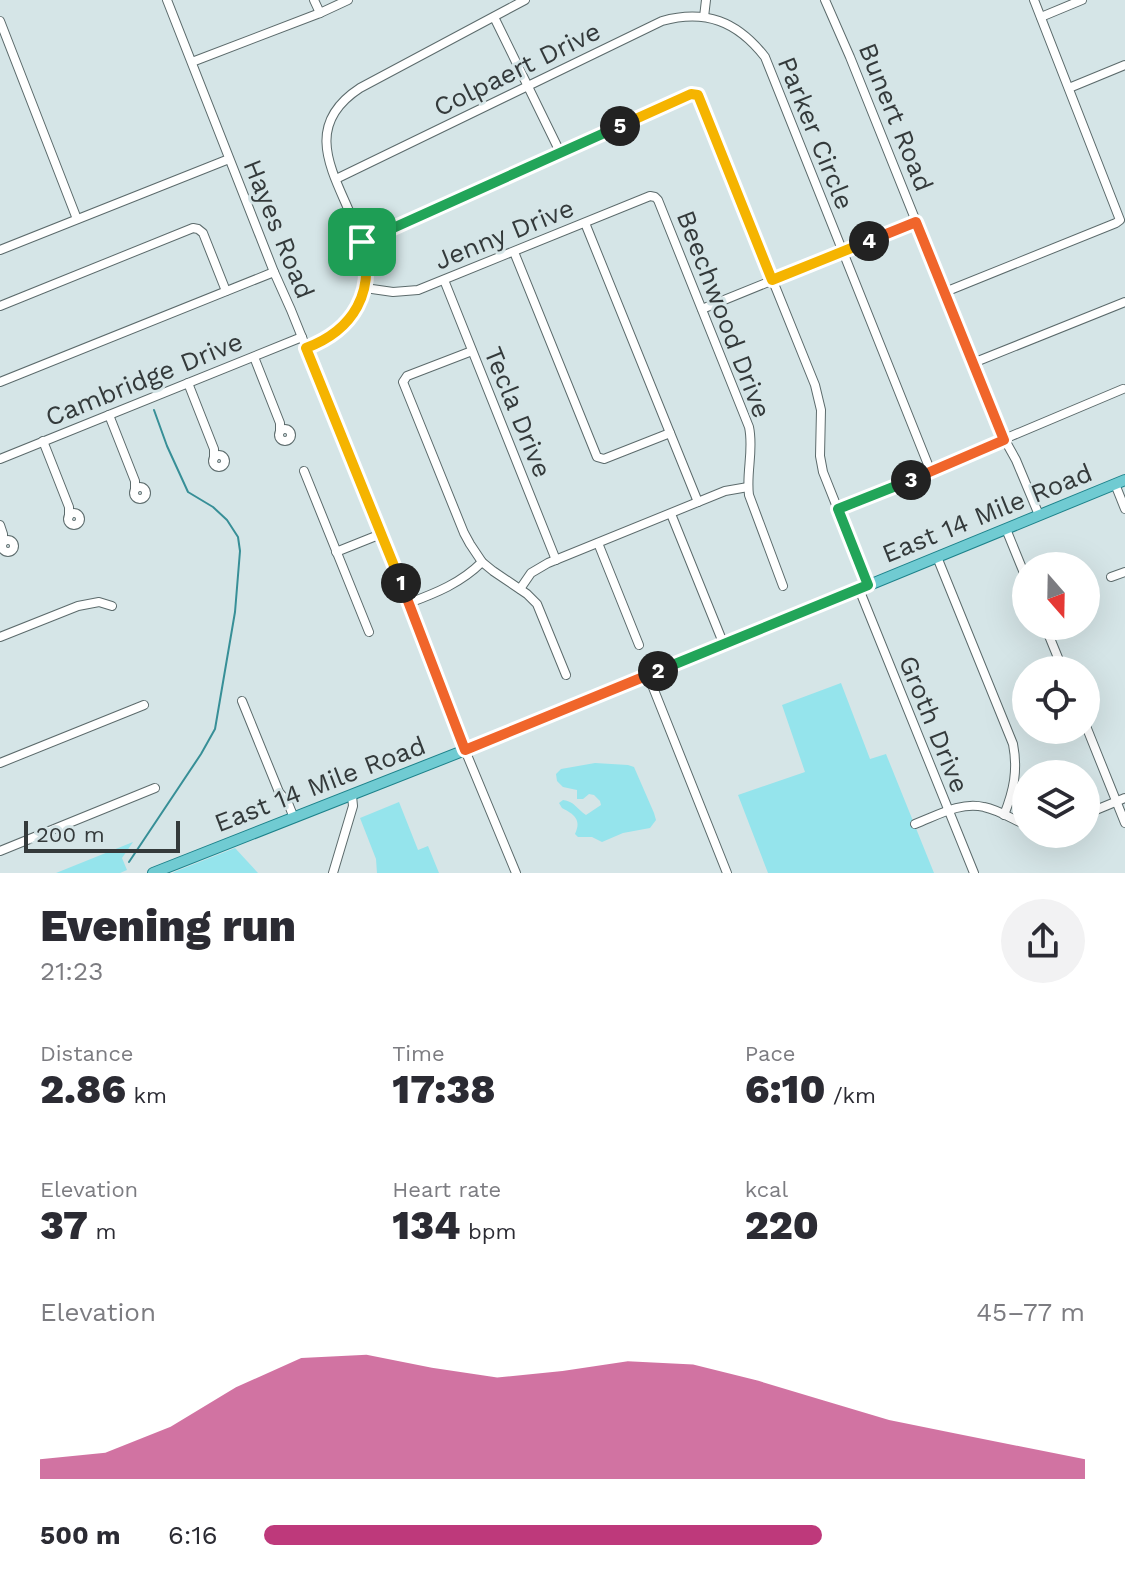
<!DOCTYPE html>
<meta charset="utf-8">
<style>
:root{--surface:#fff;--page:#f2f2f3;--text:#2b2b33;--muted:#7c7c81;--accent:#be397b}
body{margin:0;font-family:"Work Sans",sans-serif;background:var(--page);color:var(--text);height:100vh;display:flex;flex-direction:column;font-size:30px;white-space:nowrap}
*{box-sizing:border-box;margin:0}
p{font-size:26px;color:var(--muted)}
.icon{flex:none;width:44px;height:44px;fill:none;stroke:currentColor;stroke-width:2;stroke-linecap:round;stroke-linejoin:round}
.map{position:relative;height:873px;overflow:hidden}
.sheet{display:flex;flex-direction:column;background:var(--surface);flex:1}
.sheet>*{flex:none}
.needle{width:52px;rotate:160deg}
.tools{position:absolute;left:1012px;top:552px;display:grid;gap:16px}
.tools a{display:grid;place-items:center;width:88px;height:88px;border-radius:50%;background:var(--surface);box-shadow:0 8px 32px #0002;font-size:40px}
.scale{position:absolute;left:24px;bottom:20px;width:156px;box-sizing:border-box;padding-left:8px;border:4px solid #343a3b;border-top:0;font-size:22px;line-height:28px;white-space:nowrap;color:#343a3b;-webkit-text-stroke:6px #d5e5e7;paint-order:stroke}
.pin{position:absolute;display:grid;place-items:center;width:68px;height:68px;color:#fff;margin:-34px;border-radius:16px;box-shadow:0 4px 12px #0006}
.km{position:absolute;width:40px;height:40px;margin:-20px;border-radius:50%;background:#222;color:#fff;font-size:22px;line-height:40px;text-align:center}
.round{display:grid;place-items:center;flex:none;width:84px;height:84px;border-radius:42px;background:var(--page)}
.headline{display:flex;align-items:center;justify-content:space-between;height:136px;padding:0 40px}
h1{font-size:44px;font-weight:800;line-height:60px}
.stats{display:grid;grid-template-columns:repeat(3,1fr);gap:12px;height:136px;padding:8px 40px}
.stats div{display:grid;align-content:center}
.stats b{font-size:40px;font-weight:800}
.stats small{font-size:22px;font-weight:400}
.stats p{font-size:22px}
.chart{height:224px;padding:16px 40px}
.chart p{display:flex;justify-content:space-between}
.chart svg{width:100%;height:144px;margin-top:8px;fill:var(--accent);opacity:.7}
ul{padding:0 40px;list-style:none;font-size:26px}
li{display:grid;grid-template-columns:128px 96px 1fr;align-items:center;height:60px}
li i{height:20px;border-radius:10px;background:var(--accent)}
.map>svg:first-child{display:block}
.green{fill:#95e4ec}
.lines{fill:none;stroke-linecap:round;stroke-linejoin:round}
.stream{stroke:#378f97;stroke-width:2}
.minor-casing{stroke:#5c6b6c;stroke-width:10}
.major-casing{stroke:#1d828a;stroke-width:12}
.minor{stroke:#fff;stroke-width:8}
.major{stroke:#70cbd2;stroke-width:10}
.split-1-casing{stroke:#fff;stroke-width:16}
.split-2-casing{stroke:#fff;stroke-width:16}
.split-3-casing{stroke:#fff;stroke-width:16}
.split-4-casing{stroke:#fff;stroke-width:16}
.split-5-casing{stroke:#fff;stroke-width:16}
.split-6-casing{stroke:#fff;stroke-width:16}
.split-1{stroke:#f5b400;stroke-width:10}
.split-2{stroke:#f0652b;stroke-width:10}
.split-3{stroke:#22a559;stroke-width:10}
.split-4{stroke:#f0652b;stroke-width:10}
.split-5{stroke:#f5b400;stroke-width:10}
.split-6{stroke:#22a559;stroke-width:10}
.labels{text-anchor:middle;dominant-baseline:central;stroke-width:6;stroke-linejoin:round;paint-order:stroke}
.street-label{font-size:26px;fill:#343a3b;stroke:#d5e5e7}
</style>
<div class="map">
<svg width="1125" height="873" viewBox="0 0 1125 873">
<rect width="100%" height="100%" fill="#d5e5e7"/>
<g class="green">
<path d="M841,683L870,759L886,754L934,873H768L738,795L805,772L782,705Z"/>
<path d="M595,763L628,765L634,767L654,813L656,820L650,828L623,833L602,842L592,837H578L575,834C582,820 574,814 562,808L559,803L563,800C574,801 577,809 586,815L601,805L600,801L594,795L589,794L583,799H577V790L563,787L557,781L556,774L561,769Z"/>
<path d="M399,802L418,850L428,846L439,873H377L376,859L360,818Z"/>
<path d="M133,842L122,858L127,870L120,873H56Z"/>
<path d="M235,848L258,873H173L174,872Z"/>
</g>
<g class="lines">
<path class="stream" d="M129,862L201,754L215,729L235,612L240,551L238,537L227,520L213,507L188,492L167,446L154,410"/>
<g class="minor-casing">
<g id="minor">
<path d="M167,0L274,272L291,310L409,603L460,738L516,873"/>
<path d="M314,0L320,13"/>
<path d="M825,0L850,57L1001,433L1016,460L1039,515"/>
<path d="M494,17L560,152"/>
<path d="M704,17L706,0"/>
<path d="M1041,17L1082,0"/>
<path d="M0,21L77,219"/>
<path d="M192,62L320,13L348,0"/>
<path d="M1069,88L1125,65"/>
<path d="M336,179L662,21C705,9 737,21 765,57L931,472"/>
<path d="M585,223L698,502"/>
<path d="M362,242L691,94H696L699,98L815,385L821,410L820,456L823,472L868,585"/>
<path d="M0,250L229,159"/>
<path d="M514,252L597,457L604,459L670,433"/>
<path d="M444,280L556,560"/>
<path d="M365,288L393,292L418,290L650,196L655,197L658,200L749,427C754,450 746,472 749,495L783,586"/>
<path d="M945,292L1116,223L1120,220L1034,0"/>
<path d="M0,306L193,228L198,229L203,233L226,291"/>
<path d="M702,309L916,222"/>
<path d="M306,348C328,339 346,327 357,306C399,227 268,148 360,88L525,0"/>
<path d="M472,351L407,376L403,382L464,533L470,544L482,562L493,571L527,594L537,604L566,675"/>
<path d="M254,357L280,423V431"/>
<path d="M973,363L1125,302"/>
<path d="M0,382L274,272"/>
<path d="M188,383L214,449V458"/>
<path d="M109,415L135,481V489"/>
<circle cx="285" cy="435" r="6"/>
<path d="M43,441L69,507V516"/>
<circle cx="219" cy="461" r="6"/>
<path d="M0,459L302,337"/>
<path d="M304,471L369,632"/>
<path d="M1115,484L1125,509"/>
<circle cx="140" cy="493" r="6"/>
<path d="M838,509L996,445L1009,437L1123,389"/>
<circle cx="74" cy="519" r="6"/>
<path d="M671,514L724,645"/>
<path d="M0,525L3,534V542"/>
<path d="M1006,529L1026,578"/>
<circle cx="8" cy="546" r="6"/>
<path d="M598,543L639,645"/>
<path d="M336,552L381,534"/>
<path d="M937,557L1013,744C1018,770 1014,790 1004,815"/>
<path d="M1111,577L1125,572"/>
<path d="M520,589L531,573L548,563L725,491L748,487"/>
<path d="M859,589L974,873"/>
<path d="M409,603C436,593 461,583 482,562"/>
<path d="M1045,626L1063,670"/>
<path d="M0,637L78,606L99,602L112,606"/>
<path d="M648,675L727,873"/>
<path d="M242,701L279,792L288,803L294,818"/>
<path d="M1086,726L1125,823"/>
<path d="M0,763L144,705"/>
<path d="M1086,814L1125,798"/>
<path d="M915,824C936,816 961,801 984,807C999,810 1012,819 1026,825"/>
<path d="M0,851L155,788"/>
<path d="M333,873L353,806L352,796"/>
</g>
</g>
<g class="major-casing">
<path id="major" d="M153,873L516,730L1125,480"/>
</g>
<use href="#minor" class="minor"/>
<use href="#major" class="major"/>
</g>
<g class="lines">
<g class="split-1-casing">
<path id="split-1" d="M362,242C376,291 354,330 306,348L401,583"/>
</g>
<g class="split-2-casing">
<path id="split-2" d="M401,583L465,750L658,671"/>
</g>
<g class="split-3-casing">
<path id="split-3" d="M658,671L868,585L838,509L911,480"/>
</g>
<g class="split-4-casing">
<path id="split-4" d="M869,241L916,222L1004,440L911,480"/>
</g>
<g class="split-5-casing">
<path id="split-5" d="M620,126L691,94L698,95L772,280L869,241"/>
</g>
<g class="split-6-casing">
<path id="split-6" d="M362,242L620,126"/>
</g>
<use href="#split-1" class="split-1"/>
<use href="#split-2" class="split-2"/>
<use href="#split-3" class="split-3"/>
<use href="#split-4" class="split-4"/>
<use href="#split-5" class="split-5"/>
<use href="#split-6" class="split-6"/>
</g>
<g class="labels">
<g class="street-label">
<text transform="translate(517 69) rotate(-26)">Colpaert Drive</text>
<text transform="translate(896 117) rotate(68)">Bunert Road</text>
<text transform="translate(816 133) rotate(68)">Parker Circle</text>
<text transform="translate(279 229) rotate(68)">Hayes Road</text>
<text transform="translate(504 234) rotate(-22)">Jenny Drive</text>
<text transform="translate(724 314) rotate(69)">Beechwood Drive</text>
<text transform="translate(144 379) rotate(-22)">Cambridge Drive</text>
<text transform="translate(518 412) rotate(68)">Tecla Drive</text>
<text transform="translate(987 513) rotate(-22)">East 14 Mile Road</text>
<text transform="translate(934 724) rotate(68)">Groth Drive</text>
<text transform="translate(320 784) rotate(-21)">East 14 Mile Road</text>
</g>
</g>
</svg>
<div class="tools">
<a><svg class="needle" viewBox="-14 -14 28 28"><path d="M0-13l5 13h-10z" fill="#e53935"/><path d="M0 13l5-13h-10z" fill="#7c7c81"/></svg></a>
<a><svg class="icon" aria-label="locate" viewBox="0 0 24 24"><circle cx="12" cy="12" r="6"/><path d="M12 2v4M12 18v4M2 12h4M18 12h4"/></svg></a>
<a><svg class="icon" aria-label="layers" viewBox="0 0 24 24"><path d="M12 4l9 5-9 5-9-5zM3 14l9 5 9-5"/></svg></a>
</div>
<div class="scale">200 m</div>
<div class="pin" style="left:362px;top:242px;background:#1e9e55"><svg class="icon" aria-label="arrive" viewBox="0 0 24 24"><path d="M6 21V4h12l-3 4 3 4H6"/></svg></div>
<b class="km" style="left:401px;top:583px">1</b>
<b class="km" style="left:658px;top:671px">2</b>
<b class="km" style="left:911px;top:480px">3</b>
<b class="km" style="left:869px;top:241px">4</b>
<b class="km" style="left:620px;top:126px">5</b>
</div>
<section class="sheet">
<div class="headline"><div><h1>Evening run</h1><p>21:23</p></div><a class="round"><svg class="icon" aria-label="share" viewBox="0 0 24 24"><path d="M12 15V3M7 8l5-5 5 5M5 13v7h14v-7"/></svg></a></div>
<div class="stats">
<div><p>Distance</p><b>2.86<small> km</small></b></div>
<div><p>Time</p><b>17:38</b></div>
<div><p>Pace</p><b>6:10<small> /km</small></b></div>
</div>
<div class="stats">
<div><p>Elevation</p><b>37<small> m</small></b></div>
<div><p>Heart rate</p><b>134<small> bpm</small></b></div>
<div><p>kcal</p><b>220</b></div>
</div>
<div class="chart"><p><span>Elevation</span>45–77 m</p>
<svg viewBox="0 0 160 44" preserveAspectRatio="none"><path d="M0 44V38L10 36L20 28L30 16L40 7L50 6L60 10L70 13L80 11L90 8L100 9L110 14L120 20L130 26L140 30L150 34L160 38V44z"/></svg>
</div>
<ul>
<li><b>500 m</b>6:16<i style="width:68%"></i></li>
</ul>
</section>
